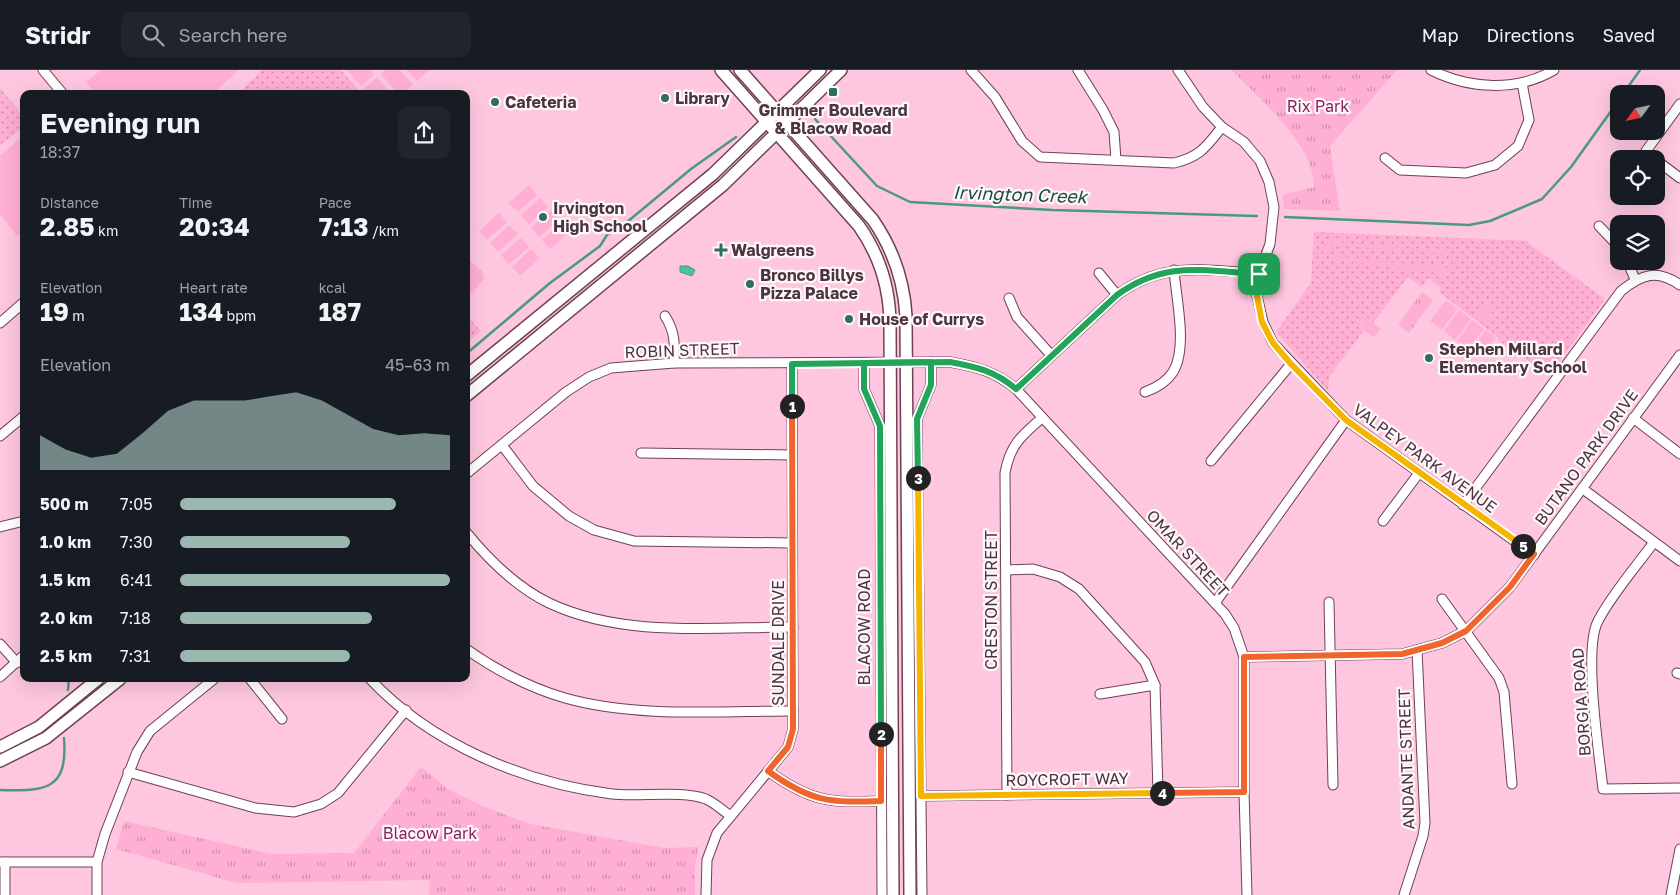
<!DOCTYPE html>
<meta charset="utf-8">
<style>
:root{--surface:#171b24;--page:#20242c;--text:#f1f3f6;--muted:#9ea1a6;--line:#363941;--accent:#9ab7b0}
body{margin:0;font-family:"Golos Text",sans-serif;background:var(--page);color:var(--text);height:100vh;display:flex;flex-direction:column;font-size:19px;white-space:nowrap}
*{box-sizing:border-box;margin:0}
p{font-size:16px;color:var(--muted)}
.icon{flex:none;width:28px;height:28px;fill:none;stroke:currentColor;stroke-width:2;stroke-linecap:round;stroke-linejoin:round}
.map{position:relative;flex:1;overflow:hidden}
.details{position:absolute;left:20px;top:20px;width:450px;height:592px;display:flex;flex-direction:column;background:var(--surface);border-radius:10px;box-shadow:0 5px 20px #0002}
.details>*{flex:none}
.needle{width:32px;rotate:237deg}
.buttons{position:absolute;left:1610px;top:15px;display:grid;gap:10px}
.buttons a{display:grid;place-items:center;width:55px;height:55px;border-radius:10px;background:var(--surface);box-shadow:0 5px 20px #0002;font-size:25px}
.pin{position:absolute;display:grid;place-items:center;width:42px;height:42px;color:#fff;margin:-21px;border-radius:10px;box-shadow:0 2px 8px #0006}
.km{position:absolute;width:25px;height:25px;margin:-12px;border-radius:50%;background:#222;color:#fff;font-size:14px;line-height:25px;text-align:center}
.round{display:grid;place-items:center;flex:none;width:52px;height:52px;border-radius:10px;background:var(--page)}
.overview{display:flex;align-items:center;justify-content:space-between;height:85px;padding:0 20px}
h1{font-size:28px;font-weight:700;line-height:38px}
.figures{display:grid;grid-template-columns:repeat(3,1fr);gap:8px;height:85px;padding:5px 20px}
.figures div{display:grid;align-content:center}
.figures b{font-size:25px;font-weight:700}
.figures small{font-size:14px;font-weight:400}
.figures p{font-size:14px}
.chart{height:140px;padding:10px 20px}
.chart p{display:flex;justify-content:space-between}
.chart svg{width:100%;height:90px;margin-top:5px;fill:var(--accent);opacity:.7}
ul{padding:0 20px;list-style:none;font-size:16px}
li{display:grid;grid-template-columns:80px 60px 1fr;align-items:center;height:38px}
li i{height:12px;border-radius:6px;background:var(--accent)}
header{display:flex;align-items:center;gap:30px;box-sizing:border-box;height:70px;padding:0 25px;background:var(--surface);border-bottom:1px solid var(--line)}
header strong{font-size:24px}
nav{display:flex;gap:28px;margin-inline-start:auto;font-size:18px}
.search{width:350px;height:45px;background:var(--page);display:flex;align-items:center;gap:12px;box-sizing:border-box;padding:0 18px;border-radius:10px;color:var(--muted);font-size:19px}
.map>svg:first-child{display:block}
.grass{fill:url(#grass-dots)}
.park{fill:url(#park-tufts)}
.pitch{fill:#feafd3;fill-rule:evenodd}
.water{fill:url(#water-ripples);stroke:#4b9883}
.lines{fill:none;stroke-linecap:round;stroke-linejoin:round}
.stream{stroke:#4b9883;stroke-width:2.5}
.minor-casing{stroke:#6e4157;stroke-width:11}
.secondary-casing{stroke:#6e4157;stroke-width:14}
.minor{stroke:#fff;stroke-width:9}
.secondary{stroke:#fff;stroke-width:11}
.split-1-casing{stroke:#fff;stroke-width:10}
.split-2-casing{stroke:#fff;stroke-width:10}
.split-3-casing{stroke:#fff;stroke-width:10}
.split-4-casing{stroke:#fff;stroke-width:10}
.split-5-casing{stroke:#fff;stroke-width:10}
.split-6-casing{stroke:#fff;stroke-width:10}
.split-1{stroke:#22a559;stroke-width:6}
.split-2{stroke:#f0652b;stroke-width:6}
.split-3{stroke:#22a559;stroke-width:6}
.split-4{stroke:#f5b400;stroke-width:6}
.split-5{stroke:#f0652b;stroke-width:6}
.split-6{stroke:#f5b400;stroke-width:6}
.poi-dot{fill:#2f6e5b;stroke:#fef8fb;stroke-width:2}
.labels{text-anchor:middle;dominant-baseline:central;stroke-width:4.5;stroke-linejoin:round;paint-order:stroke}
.poi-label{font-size:16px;font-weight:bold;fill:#4b353f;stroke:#fef8fb;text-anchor:start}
.park-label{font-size:16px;fill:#8a235d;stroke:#fef8fb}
.street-label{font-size:16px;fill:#4b353f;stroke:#fef8fb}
.water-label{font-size:18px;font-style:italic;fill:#1b4d3e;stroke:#fef8fb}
</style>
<header>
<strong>Stridr</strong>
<div class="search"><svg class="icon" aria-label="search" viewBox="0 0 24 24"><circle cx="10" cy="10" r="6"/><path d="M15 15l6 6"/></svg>Search here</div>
<nav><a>Map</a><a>Directions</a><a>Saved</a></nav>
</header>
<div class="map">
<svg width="1680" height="825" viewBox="0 0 1680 825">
<defs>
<pattern id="grass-dots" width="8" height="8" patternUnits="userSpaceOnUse" patternTransform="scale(1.25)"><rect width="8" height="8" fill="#feafd3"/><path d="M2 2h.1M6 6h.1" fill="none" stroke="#d08fad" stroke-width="1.8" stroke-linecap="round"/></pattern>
<pattern id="park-tufts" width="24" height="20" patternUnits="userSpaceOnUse" patternTransform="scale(1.25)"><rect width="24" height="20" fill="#feafd3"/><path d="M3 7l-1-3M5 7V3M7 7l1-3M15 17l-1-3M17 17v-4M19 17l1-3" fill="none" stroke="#d08fad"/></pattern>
<pattern id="water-ripples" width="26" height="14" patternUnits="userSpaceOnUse" patternTransform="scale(1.25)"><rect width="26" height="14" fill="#4bc3a0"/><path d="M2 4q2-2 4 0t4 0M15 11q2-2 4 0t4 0" fill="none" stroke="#409f84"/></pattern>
</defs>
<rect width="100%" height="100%" fill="#fec7df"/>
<g class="grass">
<path d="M262,0H341L362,24H238Z"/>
<path d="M0,18L24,47V57L0,75Z"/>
<path d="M1314,162L1529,171L1528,173L1605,229L1549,305L1498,270L1499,268L1439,222L1441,218L1428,208L1422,217L1408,207L1373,253L1365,246L1361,251L1362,252L1359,257L1363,262L1329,307L1328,321L1276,262L1311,213Z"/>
<path d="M466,245L481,261L466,273Z"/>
</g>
<g class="park">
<path d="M1232,0H1397L1330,76L1340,141L1284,139L1282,125L1314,117C1314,73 1260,30 1232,0Z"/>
<path d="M1422,222L1433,230L1409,263L1398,255Z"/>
<path d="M1364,246L1381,259L1374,267L1360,258Z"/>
<path d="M421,697L448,719L480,735L530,754L664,778L699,777L695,795V825H429L430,810L237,813L116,779L124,751L272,784L354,783Z"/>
</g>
<g class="pitch">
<path d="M101,0H239L212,24H96L86,12Z"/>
<path d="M347,0H370L374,5L361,16Z"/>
<path d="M385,0H400L413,14L402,24H398L381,4Z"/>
<path d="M407,0H429L417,11Z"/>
<path d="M377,7L391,24H368L364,19Z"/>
<path d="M24,65V160L17,166L0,144V86Z"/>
<path d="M529,115L537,125L518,142L509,133Z"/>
<path d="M540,128L548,137L529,154L521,145Z"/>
<path d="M551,140L559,149L539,167L531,158Z"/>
<path d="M499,143L507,152L487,170L479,161Z"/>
<path d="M562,152L570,161L550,179L542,170Z"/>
<path d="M509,155L518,164L498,182L490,173Z"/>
<path d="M521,168L529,177L509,194L501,185Z"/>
<path d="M1332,172L1449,181C1461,188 1459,200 1445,204L1336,190L1323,183V177ZM1333,175L1446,184L1452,187L1453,193L1450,197L1446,198L1333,186L1327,180Z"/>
<path d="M531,179L540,188L520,206L512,197Z"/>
<path d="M466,188L482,201L484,209L466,230Z"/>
<path d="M1446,230L1457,239L1442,260L1430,251Z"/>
<path d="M1486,230C1493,240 1494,246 1487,256L1476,247Z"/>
<path d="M1459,240L1471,249L1455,270L1444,261Z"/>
<path d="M1472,250L1484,259L1468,279L1457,271Z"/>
<path d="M1486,260L1496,267L1480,288L1471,281Z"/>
<path d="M1543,279L1553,285L1545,295L1539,296L1528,288L1533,283Z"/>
</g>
<path class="water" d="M680,196H688L695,200L692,206L680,202Z"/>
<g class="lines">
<g class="stream">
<path d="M1623,24L1640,0"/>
<path d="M815,49L877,116L910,132L1053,140L1257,146"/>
<path d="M1285,147L1469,155L1490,151L1542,129L1571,97L1619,30"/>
<path d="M466,284L550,213L600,176L607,165L621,157L691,99L736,67"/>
<path d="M68,620L69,609"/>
<path d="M0,720C45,721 68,721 64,668"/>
</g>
<g class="minor-casing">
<g id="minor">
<path d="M43,0L63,24"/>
<path d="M971,0L995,27L1022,71L1040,87L1174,93C1200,87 1206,77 1222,57"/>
<path d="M1078,0L1103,40L1114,62L1116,90"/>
<path d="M1178,0L1203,37L1222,57L1244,72L1260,91L1269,112L1274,137L1270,174L1259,203L1257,226L1263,252L1273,273L1346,350L1534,485"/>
<path d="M1431,0C1469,19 1517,22 1554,0"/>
<path d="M1385,88L1400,100L1466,103L1495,95L1518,76L1529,50L1522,13"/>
<path d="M1655,89L1646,81L1680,34"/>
<path d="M1656,90L1680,108"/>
<path d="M1599,156L1619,177"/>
<path d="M1627,191L1635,209"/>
<path d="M1099,203L1117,225"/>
<path d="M1009,228L1017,247L1051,285"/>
<path d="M665,246C675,261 675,275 674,293"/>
<path d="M0,253L24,232"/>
<path d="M864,293V319L880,356L882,825"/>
<path d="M1016,319L1117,225C1165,190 1203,201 1259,203"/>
<path d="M1145,322C1156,318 1166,313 1173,302C1188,278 1176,228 1174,200"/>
<path d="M1633,348L1680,384"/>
<path d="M0,366L24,346"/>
<path d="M502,375L533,416L569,446L594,460L634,471L792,473"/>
<path d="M641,383L792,385"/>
<path d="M1211,391L1291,294"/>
<path d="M466,404L566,322L589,307L611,298L674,293L950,292C977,297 994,301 1016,319L1225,544L1234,558L1244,587V722L1247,825"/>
<path d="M1583,419L1680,491"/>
<path d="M1463,435L1621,221C1642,204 1657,199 1680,215"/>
<path d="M1383,451L1419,403"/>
<path d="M0,457L24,451"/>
<path d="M466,462C488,489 518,518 549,533C623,568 714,557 793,557"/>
<path d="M1654,472C1636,497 1612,524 1598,551C1583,579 1599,683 1603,719L1680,718"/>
<path d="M1006,500L1033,499L1060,507L1079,519L1145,592L1155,615L1158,723"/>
<path d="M1442,529L1499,608L1504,622L1512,714"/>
<path d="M1329,532L1333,715"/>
<path d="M1215,533L1346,350"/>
<path d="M0,574L17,593"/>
<path d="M466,579C496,600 530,618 565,628C635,648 721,641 793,641"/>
<path d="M1244,587L1402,584L1442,573L1466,561L1510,517L1680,285"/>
<path d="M1677,603L1680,604"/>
<path d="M0,607L24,585"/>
<path d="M250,609L282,649"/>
<path d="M370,609C431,674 524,713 612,724C639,727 683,720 706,729C715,733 723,741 731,746"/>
<path d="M1100,624L1155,615"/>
<path d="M768,701C811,732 830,733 881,731"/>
<path d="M128,702L255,738L294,742L321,734L338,723L406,640"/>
<path d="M1007,725L1005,403C1010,375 1021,366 1042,348"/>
<path d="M921,726L1244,722"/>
<path d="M0,792H97"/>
<path d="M5,825V792"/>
<path d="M97,825V792L105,764L137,682L150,661L214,609"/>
<path d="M706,825L707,790L717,763L788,677L793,659L792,294"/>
<path d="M922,825L917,349L931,315V292"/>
<path d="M1404,825L1423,766L1425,753L1417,580"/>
<path d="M1671,825L1680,779"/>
</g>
</g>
<g class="secondary-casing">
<g id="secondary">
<path d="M721,0L859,156C880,186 890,219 890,255L893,825"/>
<path d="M740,0L873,150C893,179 904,211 906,246L910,825"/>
<path d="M466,306L713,104L820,0"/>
<path d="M466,326L723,115L841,0"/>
<path d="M0,677L39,657L98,609"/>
<path d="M0,691L46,668L120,609"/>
</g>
</g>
<use href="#minor" class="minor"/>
<use href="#secondary" class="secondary"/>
</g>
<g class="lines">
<g class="split-1-casing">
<path id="split-1" d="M792,336V294L950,292C977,297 995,301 1016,319L1117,225C1166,190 1203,201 1259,204"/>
</g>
<g class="split-2-casing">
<path id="split-2" d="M792,336L793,659L788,677L768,701C811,732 830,733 881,731V664"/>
</g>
<g class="split-3-casing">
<path id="split-3" d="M881,664L880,356L864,319V293L931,292V315L917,349L918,408"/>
</g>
<g class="split-4-casing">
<path id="split-4" d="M918,408L921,726L1162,723"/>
</g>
<g class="split-5-casing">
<path id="split-5" d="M1162,723L1244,722V587L1402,584L1442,573L1466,561L1510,517L1534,484L1523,476"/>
</g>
<g class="split-6-casing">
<path id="split-6" d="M1259,204L1257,226L1262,252L1273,273L1291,294L1346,350L1523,476"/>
</g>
<use href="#split-1" class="split-1"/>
<use href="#split-2" class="split-2"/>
<use href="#split-3" class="split-3"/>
<use href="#split-4" class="split-4"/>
<use href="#split-5" class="split-5"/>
<use href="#split-6" class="split-6"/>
</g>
<g class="poi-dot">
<rect x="828" y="17" width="10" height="10" rx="2.5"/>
<circle cx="665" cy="28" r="5"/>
<circle cx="495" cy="32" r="5"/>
<circle cx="543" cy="147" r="5"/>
<path d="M718.5 172.5h5v5h5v5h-5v5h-5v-5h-5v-5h5z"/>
<circle cx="750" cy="214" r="5"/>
<circle cx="849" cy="249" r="5"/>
<circle cx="1429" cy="288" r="5"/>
</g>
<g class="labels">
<g class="poi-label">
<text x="675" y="28">Library</text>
<text x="505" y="32">Cafeteria</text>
<text x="833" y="40" text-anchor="middle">Grimmer Boulevard<tspan x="833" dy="18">&amp; Blacow Road</tspan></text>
<text x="553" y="138">Irvington<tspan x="553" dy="18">High School</tspan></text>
<text x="731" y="180">Walgreens</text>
<text x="760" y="205">Bronco Billys<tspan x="760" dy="18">Pizza Palace</tspan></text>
<text x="859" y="249">House of Currys</text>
<text x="1439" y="279">Stephen Millard<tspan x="1439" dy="18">Elementary School</tspan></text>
</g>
<g class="park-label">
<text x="1318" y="36">Rix Park</text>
<text x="430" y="763">Blacow Park</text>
</g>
<g class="street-label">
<text transform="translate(682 280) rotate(-2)">ROBIN STREET</text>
<text transform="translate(1586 387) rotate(-54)">BUTANO PARK DRIVE</text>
<text transform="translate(1425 388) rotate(36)">VALPEY PARK AVENUE</text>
<text transform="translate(1188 483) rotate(47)">OMAR STREET</text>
<text transform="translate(991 530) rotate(-90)">CRESTON STREET</text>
<text transform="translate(864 557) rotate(-90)">BLACOW ROAD</text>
<text transform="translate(778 573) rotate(-90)">SUNDALE DRIVE</text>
<text transform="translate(1581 632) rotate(-94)">BORGIA ROAD</text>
<text transform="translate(1406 689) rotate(-92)">ANDANTE STREET</text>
<text transform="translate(1067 709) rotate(-1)">ROYCROFT WAY</text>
</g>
<g class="water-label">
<text transform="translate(1020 124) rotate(2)">Irvington Creek</text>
</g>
</g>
</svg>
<div class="buttons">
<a><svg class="needle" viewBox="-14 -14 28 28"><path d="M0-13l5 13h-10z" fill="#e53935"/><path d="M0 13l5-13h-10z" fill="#9ea1a6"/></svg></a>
<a><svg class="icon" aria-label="locate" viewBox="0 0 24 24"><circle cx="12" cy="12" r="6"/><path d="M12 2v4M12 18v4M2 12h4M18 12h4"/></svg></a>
<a><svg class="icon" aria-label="layers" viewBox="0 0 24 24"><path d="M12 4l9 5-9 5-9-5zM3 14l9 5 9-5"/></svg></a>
</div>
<div class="pin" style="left:1259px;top:204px;background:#1e9e55"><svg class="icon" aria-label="arrive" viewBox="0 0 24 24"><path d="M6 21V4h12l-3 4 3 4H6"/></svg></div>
<b class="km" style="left:792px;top:336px">1</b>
<b class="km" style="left:881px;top:664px">2</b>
<b class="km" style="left:918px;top:408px">3</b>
<b class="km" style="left:1162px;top:723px">4</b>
<b class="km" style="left:1523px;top:476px">5</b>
<section class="details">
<div class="overview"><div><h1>Evening run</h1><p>18:37</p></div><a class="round"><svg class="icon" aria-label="share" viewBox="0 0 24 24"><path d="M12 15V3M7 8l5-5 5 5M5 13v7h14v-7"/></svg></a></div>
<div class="figures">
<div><p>Distance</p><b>2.85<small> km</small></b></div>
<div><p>Time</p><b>20:34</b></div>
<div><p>Pace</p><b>7:13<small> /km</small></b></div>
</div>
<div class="figures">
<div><p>Elevation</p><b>19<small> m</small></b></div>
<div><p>Heart rate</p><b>134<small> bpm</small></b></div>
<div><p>kcal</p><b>187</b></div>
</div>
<div class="chart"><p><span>Elevation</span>45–63 m</p>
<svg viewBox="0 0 160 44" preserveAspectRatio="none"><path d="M0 44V27L10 34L20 38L30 36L40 26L50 15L60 10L70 10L80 10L90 8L100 6L110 10L120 17L130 24L140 27L150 26L160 27V44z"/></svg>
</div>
<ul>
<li><b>500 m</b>7:05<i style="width:80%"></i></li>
<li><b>1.0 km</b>7:30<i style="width:63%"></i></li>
<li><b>1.5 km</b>6:41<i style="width:100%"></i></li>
<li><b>2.0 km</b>7:18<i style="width:71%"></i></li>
<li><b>2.5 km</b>7:31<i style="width:63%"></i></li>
</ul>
</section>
</div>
